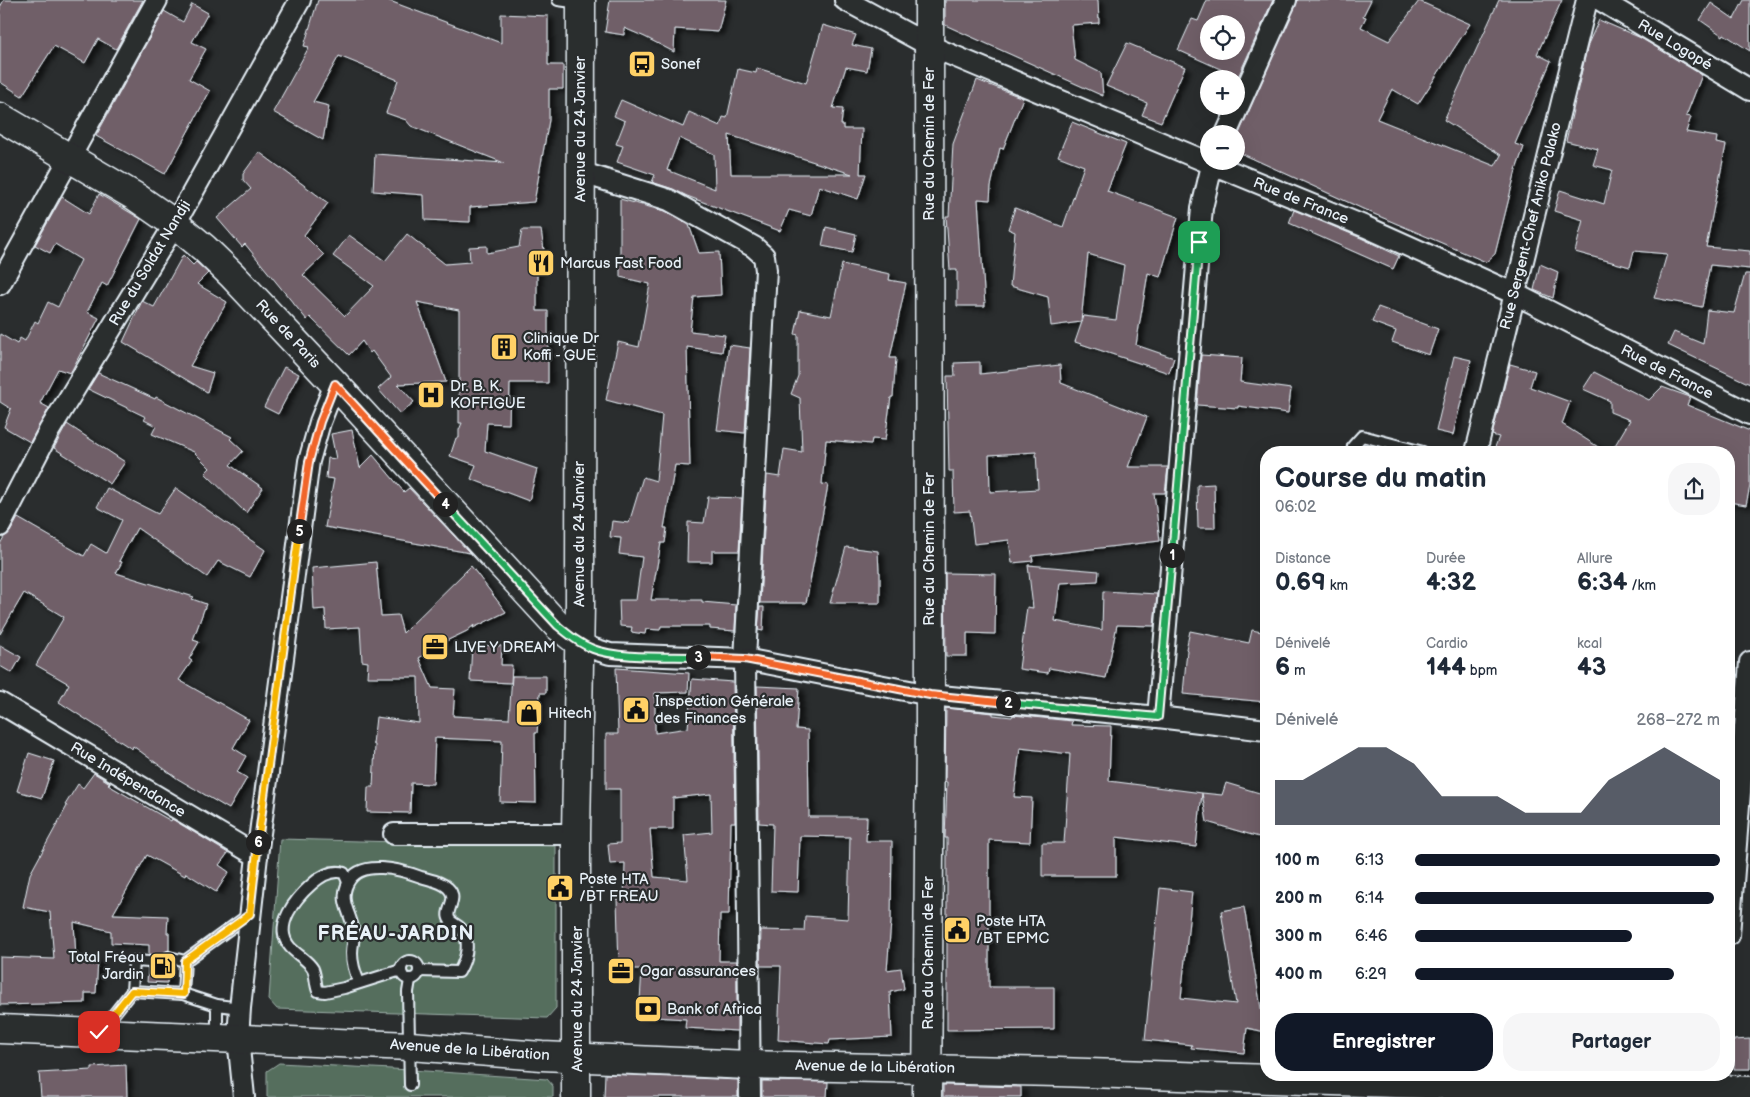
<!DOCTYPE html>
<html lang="fr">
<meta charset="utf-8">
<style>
:root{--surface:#fff;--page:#f6f6f7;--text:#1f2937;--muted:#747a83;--accent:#111827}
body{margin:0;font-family:"Balsamiq Sans",sans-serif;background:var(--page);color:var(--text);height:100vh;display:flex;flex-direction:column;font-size:19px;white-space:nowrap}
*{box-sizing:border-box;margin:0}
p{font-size:16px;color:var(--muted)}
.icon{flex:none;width:28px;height:28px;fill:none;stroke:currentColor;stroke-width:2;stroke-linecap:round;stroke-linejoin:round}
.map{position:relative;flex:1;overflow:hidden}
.side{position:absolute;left:1260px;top:446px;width:475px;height:635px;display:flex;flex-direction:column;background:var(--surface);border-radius:20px;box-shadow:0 5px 20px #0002}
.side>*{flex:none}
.buttons{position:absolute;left:1200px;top:15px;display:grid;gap:10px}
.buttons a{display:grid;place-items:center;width:45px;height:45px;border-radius:50%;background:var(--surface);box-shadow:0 5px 20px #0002;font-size:25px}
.pin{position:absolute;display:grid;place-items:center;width:42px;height:42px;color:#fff;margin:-21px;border-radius:10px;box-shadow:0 2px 8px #0006}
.km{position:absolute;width:25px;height:25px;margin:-12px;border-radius:50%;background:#222;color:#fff;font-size:14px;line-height:25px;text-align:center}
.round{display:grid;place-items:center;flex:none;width:52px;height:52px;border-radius:20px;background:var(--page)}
.overview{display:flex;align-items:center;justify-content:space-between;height:85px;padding:0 15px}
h1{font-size:28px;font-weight:700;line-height:38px}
.metrics{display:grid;grid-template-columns:repeat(3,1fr);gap:8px;height:85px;padding:5px 15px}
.metrics div{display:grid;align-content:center}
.metrics b{font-size:25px;font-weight:700}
.metrics small{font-size:14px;font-weight:400}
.metrics p{font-size:14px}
.chart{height:140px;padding:10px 15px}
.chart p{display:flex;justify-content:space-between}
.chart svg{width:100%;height:90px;margin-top:5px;fill:var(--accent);opacity:.7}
.action{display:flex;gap:10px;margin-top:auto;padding:10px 15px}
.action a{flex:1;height:58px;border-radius:20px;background:var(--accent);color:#fff;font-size:20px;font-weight:700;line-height:58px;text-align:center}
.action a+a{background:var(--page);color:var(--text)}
ul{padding:0 15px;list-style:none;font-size:16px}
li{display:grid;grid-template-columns:80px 60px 1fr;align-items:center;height:38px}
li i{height:12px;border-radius:6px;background:var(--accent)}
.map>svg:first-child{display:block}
.green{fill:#546e5d;stroke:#9eb0aa}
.building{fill:#6f5f68;stroke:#e8f1f8;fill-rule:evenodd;filter:url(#shadow)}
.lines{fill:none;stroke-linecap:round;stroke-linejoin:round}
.lane-casing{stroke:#e8f1f8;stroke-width:14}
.street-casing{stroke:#e8f1f8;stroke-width:24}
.secondary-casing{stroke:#e8f1f8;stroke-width:31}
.lane{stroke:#2a2d2e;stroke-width:10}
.street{stroke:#2a2d2e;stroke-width:20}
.secondary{stroke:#2a2d2e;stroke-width:28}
.split-1-casing{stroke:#fff;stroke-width:10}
.split-2-casing{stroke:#fff;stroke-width:10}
.split-3-casing{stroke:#fff;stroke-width:10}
.split-4-casing{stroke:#fff;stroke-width:10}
.split-5-casing{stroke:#fff;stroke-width:10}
.split-6-casing{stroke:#fff;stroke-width:10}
.split-7-casing{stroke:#fff;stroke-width:10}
.split-1{stroke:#22a559;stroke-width:6}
.split-2{stroke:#22a559;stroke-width:6}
.split-3{stroke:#f0652b;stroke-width:6}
.split-4{stroke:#22a559;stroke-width:6}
.split-5{stroke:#f0652b;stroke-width:6}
.split-6{stroke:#f5b400;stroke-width:6}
.split-7{stroke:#f5b400;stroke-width:6}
.labels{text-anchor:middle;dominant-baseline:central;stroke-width:4.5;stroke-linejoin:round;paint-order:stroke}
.street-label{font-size:15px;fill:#e8f1f8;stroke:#2a2d2e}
.poi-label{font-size:15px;fill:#e8f1f8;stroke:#2a2d2e;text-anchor:start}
.district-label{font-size:20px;font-weight:bold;letter-spacing:1px;fill:#e8f1f8;stroke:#2a2d2e}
</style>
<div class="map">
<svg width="1750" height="1097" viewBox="0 0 1750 1097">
<defs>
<filter id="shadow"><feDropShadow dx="5.5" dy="3" stdDeviation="2.5" flood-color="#0009"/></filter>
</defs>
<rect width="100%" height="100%" fill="#2a2d2e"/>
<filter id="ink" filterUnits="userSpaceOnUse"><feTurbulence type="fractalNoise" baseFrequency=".02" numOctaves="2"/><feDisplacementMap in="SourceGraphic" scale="10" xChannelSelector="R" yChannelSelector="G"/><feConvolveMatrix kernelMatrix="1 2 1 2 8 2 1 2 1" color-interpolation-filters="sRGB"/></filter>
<g filter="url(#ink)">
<g class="green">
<path d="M280,839L556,846V1008L547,1018L277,1009L269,1000Z"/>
<path d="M279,1063L410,1070L547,1079L553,1086V1097H267V1071Z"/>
</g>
<g class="building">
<path d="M4,0H143L116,49L98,39L85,63L54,46L22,96L0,82V7Z"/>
<path d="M318,0H387L501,43V14L548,16V65H563V89H549V120L534,202L470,207V222L425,220L424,195L373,191L375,154L504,163L411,126L406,120L386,113L398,80L339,56L313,102L329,106L323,140L273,112L309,47L304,46Z"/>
<path d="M610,0H726L718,32L675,29L674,52L645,37L624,28V35L605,32Z"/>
<path d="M945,0H1098L1099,23L1071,25L1075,60L1101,73L1103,96L945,25Z"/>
<path d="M1207,0H1273L1238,77L1178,50L1192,19L1198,21ZM1209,24H1236V51H1209Z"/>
<path d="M1298,0H1371L1363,16L1366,17L1361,27L1389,41L1419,1L1470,24L1418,104L1392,89L1377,119L1495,166L1501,155L1444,120L1499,0H1562L1537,54L1551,61L1515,144L1524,147L1516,170L1495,254L1486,262L1374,214L1236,151V140Z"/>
<path d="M1744,0H1750V51L1724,34L1723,36L1700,20L1711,3L1734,19Z"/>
<path d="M192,4L208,13L192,42L206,49L189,79L210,91L165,174L96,136L164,11L183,22Z"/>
<path d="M1599,20L1641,38L1702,75L1686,116L1691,117L1686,132L1717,137L1716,143L1726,145L1706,247L1750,251V269L1710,265L1702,307L1654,298L1667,254L1634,251L1630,267L1575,252L1583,220L1554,211L1560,190L1604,204L1612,170L1593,165L1598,149L1566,141L1588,44Z"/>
<path d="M823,25L856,35L852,45L871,49L867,71L846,67L833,108L843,109L841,125H843V129H862L860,174H866L858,199L819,186L811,216L789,210L780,231L687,196L673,189L652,182L655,175L617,162L623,146L616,144L625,121L614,116L621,100L683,127L689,112L720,126L723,117L727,118L738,69L756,73L757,68L806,83ZM729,135L852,174H731ZM679,138L714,154L715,189L667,170Z"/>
<path d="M1127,43L1185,67L1161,122L1142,115L1147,103L1106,86Z"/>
<path d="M977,80L1023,98L1003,149L1000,148L991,186L990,200L978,199L985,306H957V270H950L946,216H949L953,144Z"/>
<path d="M1072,122L1126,144L1107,191L1178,217L1160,277L1148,273L1136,345L1174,358L1169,373L1075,342L1084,316L1116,320L1124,265L1088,254L1081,322L1051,326L1048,297L1010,286L1015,232L1008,229L1015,208L1063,227L1084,166L1058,156Z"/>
<path d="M259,152L328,203L304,235L324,255L303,275L345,316L374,286L333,256L349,235L385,261L407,234L445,264L470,262L469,247L487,246V253L519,247L522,230H541L544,250L540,251L539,271H537V311H548V383H510L509,424L487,423L485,451L537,469L529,501L471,479L476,465L450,456L456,438H459V430L462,423H459V310L417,302L446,382L398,384L414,402L400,414L378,389L391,377L372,351L370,353L362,341L349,355L310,317L307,320L245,244L242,247L217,218L251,189L243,180V174Z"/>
<path d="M99,194L141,219L107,286L102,283L87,312L99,318L72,370L70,373L58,369L40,403L49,408L30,442L4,427L11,409L0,402V334L17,344L20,338L25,341L35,321L38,323L48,302L58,307L81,260L55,244L50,253L35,245L62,197L89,214Z"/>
<path d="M620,199L664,211L689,225L699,253L719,252L721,295L694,297L690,331L725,335L722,352L687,347L690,466L675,465L664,528H667L665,543H661L651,600H702V602L736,605L735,631L710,629V626H661L660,630L646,629L645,634L631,632L632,627L620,626L619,600H636L642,557L619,554L621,538L610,537L612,521L629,523L643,477L656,481L662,415L606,400L618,342L639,347L650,284L620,277Z"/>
<path d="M1294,210L1361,238L1399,256L1393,269L1289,223Z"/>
<path d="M826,227L856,234L852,252L822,246Z"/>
<path d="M183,255L193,265L196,262L208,273L197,284L227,302L190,366L213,373L207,392L123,342L142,301L154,307Z"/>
<path d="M842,264L890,274L889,280L906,283L890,358H896L893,397H891L885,440L872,439L871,444L826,440L822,484L828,485L806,603H760L767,475L780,477L784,449L802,452L800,398L791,394L798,376V335L795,334L800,310L831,316Z"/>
<path d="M1540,264L1558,272L1553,298L1534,290Z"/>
<path d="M1745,274H1750V384L1668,345L1674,332L1703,344L1707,310L1734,313Z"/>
<path d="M1378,307L1438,329L1429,355L1392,342L1396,331L1372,322Z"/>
<path d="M729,345L750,348L745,433L717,430Z"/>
<path d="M1201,355L1242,358L1240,382L1291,389L1288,413L1238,406V408L1197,405Z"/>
<path d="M1454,356L1471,360L1453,435L1436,431Z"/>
<path d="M980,362V374L1060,365L1061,383L1147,417L1128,467H1168L1165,493H1154L1160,541L1032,556L1033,561L1012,563L1009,540L974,544L970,511L954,512L953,471H949L947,376H955L954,363ZM1036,452L1038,489L990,492L989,455Z"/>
<path d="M1510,364L1535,371L1530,387L1570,402L1562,424L1606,452H1493L1499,437L1492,435Z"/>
<path d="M284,367L299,374L278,414L264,407Z"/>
<path d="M1594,372L1649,400L1662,387L1690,397L1687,405L1750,431V486L1746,505L1729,502V452H1611L1630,420L1610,412V401L1583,389Z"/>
<path d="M98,373L155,399L156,397L232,437L230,439L243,451L230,465L263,488L246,513L205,473L210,468L194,452L152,434L156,426L144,420L146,417L88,389Z"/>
<path d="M67,424L125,462L110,484L54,448Z"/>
<path d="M352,430L360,468L373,455L404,492L409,488L470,553L325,527L334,479L326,478L328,458L336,459L331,434Z"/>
<path d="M1214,484L1215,528H1198L1197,485Z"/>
<path d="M107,488L158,514L176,488L265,550L250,577L218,561L207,577L137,528L119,561L122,562L116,573L194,597L192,599L206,604L193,640L199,642L189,659L192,661L179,680L249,720L233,748L246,756L237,772L247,778L229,809L178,779L133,746L132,749L59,702L69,684L36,665L64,617L24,593L0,634V544L4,537L10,532L18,518L84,556L91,544L106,553L122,520L97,507Z"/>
<path d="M708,497L742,498L739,551H712V562H687L688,522L704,523Z"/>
<path d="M846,547L878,551L879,572H880V603H830Z"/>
<path d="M376,562L381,616L398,615L403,633L471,566L506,612L473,628L474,625L467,631L440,644H441L419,658L432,688L455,689L453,716L509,719L512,676H546V693H540L537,733H535L536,803L500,802L502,741L435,738L433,784L411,783L410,813L367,812L368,787H373L375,745L373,744L376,717L419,723L418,677H367L368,662L362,661L360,627L326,629L325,609L314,610L312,568Z"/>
<path d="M1028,565L1099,571L1098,581L1060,583L1055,621L1102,630L1103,591L1157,594L1154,626L1117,625L1106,678L1049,668L1048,673L1019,669L1027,607L1033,608Z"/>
<path d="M945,573L996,574L995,634L967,633V656H946Z"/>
<path d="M760,607H764L763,631L758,630Z"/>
<path d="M1252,630L1266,633V702L1183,694L1187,650L1186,649L1190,631L1249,643Z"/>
<path d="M0,645L21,657L12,673L0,666Z"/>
<path d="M472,645L502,646L501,665H512L511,683L470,681Z"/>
<path d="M616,668L689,673L688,692L655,693V733L688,728L692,679L733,682L735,822H731L729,914H720L719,961H737V1031L685,1028L686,1019L639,1016L642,969H619L617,899H624L625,863L610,864L608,844L620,843V789H606V734H618ZM711,794L712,832L684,835L688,880L654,877L650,829H673V798Z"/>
<path d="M757,686L799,688L796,729L808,730L809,817H867L866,841H892L891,922L887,970L901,968L904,989L890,992L892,1037L830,1040L829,1044L778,1040L781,966H760L761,930L804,931L805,916L848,919L850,837L800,836L798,892L771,891L773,824L759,823Z"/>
<path d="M946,708L993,713V715L1012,717L1013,715L1072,721L1071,725L1111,726L1109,781L1202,793L1196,847L1116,837V876H1042V843H1064L1070,754L1020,748L1014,797L1032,798L1030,842L989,840V987H1054V1029L947,1030V838H945L947,782H945Z"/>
<path d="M29,753L54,761L42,798L17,791Z"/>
<path d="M94,773L110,783L108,785L171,821L172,819L228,853L219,865L229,872L216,892L186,873L185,876L147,855L113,914L168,916L167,933H169V950L164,952L162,956L164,962L168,964L167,983L147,982L148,969L154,966L156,962L153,957L149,955V945L111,943V931L74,922L76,959L98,960L96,993H85V1003L0,1005V957L54,959L50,912L23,907L30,874L67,806L65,805L78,784L83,788Z"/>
<path d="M1226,783L1266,795V839L1207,822L1202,793L1222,795Z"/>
<path d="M1160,888L1192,892L1181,998L1236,1004L1221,911L1244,907L1265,1032L1247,1028L1244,1053L1191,1048L1192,1045L1145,1040Z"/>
<path d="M1750,1039V1069H1734V1040Z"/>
<path d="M126,1065L127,1097H41L39,1073L92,1070V1067Z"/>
<path d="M605,1074L738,1080V1097H604Z"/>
<path d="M762,1081L828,1082L827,1097H762Z"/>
<path d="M943,1085L1021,1087V1097H943Z"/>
</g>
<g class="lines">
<g class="lane-casing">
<g id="lane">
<path d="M558,0L580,3"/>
<path d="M1352,452L1353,446L1362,436L1423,452"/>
<path d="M348,882L344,873C332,869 321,876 312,884C296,898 272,926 290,947C297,955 308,960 313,969C316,976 315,984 318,991L325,992L344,988L401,970"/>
<path d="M169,957L185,961L250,914"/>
<circle cx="410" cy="970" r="9"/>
<path d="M410,980L408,992L410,1085"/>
<path d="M359,982C355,973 352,962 352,953C352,946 354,940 354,934C353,915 338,902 348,883C360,858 402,870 421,877C430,880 441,881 448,888C460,899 443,911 450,920C453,924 459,925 462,930C471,943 466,959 459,972L420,971"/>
<path d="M132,991L183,994L217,1005L240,1008"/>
<path d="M183,994L185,961"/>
<path d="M217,1005V1036"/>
<path d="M102,1029L132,991L134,961L149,962"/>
</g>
</g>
<g class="street-casing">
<g id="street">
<path d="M845,0L930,46L1212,164L1366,227L1515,294L1750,414"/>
<path d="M1600,0L1750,90"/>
<path d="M1226,134L1286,0"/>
<path d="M580,172L669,200L754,247L764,256L766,270L745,659L750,1097"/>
<path d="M0,284L157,0"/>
<path d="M1476,452L1587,0"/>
<path d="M0,526L49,431L175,224L300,0"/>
<path d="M578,642L594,649L610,654L745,659L930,695L1158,717L1266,730"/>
<path d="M0,703L257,856"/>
<path d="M1158,717L1202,208L1213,161"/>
<path d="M394,834H576"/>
<path d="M1729,935L1750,662"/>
<path d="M244,1097L238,1038L240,1008L257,856L309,461L320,422L335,384"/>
</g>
</g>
<g class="secondary-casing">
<g id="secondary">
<path d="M0,117L136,197L175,224L204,248L232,275L335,384L558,626L578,642"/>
<path d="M0,1029L410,1046L542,1056L749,1065L1058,1072L1517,1087L1717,1089L1750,1091"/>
<path d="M576,1097V834L580,603L581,0"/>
<path d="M927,1097L930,729L929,0"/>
</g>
</g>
<use href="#lane" class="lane"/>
<use href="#street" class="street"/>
<use href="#secondary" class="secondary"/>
</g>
</g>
<g class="lines" filter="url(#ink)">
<g class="split-1-casing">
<path id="split-1" d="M1172,555L1199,242"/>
</g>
<g class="split-2-casing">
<path id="split-2" d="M1008,703L1158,717L1172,555"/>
</g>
<g class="split-3-casing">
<path id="split-3" d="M698,657L745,659L930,695L1008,703"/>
</g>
<g class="split-4-casing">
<path id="split-4" d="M445,504L558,626C569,635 580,644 593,649C618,659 670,656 698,657"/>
</g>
<g class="split-5-casing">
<path id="split-5" d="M299,531L309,462L320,422L335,384L445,504"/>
</g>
<g class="split-6-casing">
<path id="split-6" d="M258,842L299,531"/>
</g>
<g class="split-7-casing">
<path id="split-7" d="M99,1032L132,991L184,994L185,961L250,914L258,842"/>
</g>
<use href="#split-1" class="split-1"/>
<use href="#split-2" class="split-2"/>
<use href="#split-3" class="split-3"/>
<use href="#split-4" class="split-4"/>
<use href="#split-5" class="split-5"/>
<use href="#split-6" class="split-6"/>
<use href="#split-7" class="split-7"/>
</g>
<defs>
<g id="bus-square" transform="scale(1.4375)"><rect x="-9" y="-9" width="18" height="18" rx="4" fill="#ffd166" stroke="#2a2d2e"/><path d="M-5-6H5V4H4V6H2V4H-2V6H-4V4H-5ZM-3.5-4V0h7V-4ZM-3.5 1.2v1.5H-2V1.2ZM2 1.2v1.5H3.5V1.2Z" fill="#111"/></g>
<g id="restaurant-square" transform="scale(1.4375)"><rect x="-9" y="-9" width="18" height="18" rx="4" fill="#ffd166" stroke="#2a2d2e"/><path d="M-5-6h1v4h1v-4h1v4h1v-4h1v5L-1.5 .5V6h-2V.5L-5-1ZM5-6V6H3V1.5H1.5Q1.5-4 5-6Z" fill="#111"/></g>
<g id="building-square" transform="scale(1.4375)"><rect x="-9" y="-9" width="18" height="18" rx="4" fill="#ffd166" stroke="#2a2d2e"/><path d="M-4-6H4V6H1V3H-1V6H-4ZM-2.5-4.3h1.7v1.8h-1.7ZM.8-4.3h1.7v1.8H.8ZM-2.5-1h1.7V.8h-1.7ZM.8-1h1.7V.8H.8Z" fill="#111"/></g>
<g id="hospital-square" transform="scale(1.4375)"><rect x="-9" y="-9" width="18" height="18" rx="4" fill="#ffd166" stroke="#2a2d2e"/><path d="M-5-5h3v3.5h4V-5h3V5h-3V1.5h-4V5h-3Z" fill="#111"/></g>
<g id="office-square" transform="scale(1.4375)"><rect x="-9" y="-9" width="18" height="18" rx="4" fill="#ffd166" stroke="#2a2d2e"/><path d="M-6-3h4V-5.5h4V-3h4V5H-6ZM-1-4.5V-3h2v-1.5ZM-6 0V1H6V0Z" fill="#111"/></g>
<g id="civic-square" transform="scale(1.4375)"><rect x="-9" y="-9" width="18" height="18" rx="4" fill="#ffd166" stroke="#2a2d2e"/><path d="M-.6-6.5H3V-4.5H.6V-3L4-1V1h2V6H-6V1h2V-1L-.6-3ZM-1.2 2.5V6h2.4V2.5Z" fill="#111"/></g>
<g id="shop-square" transform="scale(1.4375)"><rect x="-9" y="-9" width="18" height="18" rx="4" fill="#ffd166" stroke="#2a2d2e"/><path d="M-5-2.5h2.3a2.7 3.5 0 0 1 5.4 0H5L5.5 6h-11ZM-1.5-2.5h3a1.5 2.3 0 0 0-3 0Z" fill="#111"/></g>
<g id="fuel-square" transform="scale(1.4375)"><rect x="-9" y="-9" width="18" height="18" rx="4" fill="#ffd166" stroke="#2a2d2e"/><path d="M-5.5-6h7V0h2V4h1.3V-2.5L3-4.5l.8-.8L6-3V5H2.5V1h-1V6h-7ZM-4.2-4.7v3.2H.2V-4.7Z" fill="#111"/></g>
<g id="bank-square" transform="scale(1.4375)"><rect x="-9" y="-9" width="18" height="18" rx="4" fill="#ffd166" stroke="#2a2d2e"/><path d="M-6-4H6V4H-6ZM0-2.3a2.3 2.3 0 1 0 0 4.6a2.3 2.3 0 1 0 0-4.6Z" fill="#111"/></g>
</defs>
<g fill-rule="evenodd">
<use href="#bus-square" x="642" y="64"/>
<use href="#restaurant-square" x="541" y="263"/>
<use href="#building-square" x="504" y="347"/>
<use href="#hospital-square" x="431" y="395"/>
<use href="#office-square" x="435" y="647"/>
<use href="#civic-square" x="636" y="710"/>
<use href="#shop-square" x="529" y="713"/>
<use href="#civic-square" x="560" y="888"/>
<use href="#civic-square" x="957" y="930"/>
<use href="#fuel-square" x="163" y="966"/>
<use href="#office-square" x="621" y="971"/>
<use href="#bank-square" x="648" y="1009"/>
</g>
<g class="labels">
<g class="street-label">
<text transform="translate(1675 45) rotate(31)">Rue Logopé</text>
<text transform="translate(580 129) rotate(-90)">Avenue du 24 Janvier</text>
<text transform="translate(929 144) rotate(-90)">Rue du Chemin de Fer</text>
<text transform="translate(1301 201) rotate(22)">Rue de France</text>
<text transform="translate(1531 226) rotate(-76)">Rue Sergent-Chef Aniko Palako</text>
<text transform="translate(150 263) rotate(-59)">Rue du Soldat Nandji</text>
<text transform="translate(288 334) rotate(47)">Rue de Paris</text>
<text transform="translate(1667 372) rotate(27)">Rue de France</text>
<text transform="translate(579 534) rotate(-90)">Avenue du 24 Janvier</text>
<text transform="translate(929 549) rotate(-90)">Rue du Chemin de Fer</text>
<text transform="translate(128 780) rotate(31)">Rue Indépendance</text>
<text transform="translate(928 953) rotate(-90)">Rue du Chemin de Fer</text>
<text transform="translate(577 999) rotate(-90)">Avenue du 24 Janvier</text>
<text transform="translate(470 1050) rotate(4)">Avenue de la Libération</text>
<text transform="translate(875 1067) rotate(1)">Avenue de la Libération</text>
</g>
<g class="poi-label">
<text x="661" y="64">Sonef</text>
<text x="560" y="263">Marcus Fast Food</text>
<text x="523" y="338">Clinique Dr<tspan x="523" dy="17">Koffi - GUE</tspan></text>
<text x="450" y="386">Dr. B. K.<tspan x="450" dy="17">KOFFIGUE</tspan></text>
<text x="454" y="647">LIVE Y DREAM</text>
<text x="655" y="701">Inspection Générale<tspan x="655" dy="17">des Finances</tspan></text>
<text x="548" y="713">Hitech</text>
<text x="579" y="879">Poste HTA<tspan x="579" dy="17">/BT FREAU</tspan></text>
<text x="976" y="921">Poste HTA<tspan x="976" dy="17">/BT EPMC</tspan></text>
<text x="144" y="957" text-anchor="end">Total Fréau<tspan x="144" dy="17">Jardin</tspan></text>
<text x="640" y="971">Ogar assurances</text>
<text x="667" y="1009">Bank of Africa</text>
</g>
<g class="district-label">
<text x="396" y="934">FRÉAU-JARDIN</text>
</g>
</g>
</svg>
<div class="buttons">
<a><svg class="icon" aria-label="locate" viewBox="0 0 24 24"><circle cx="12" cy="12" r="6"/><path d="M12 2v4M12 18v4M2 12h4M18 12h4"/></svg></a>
<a>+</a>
<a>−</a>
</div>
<div class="pin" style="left:1199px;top:242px;background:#1e9e55"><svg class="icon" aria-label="arrive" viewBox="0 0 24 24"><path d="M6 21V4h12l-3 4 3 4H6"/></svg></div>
<div class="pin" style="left:99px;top:1032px;background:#d93025"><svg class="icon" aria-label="check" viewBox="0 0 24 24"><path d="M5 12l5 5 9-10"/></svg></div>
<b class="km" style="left:1172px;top:555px">1</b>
<b class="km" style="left:1008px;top:703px">2</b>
<b class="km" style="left:698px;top:657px">3</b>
<b class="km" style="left:445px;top:504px">4</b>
<b class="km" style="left:299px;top:531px">5</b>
<b class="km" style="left:258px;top:842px">6</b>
<section class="side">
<div class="overview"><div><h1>Course du matin</h1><p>06:02</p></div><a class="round"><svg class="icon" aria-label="share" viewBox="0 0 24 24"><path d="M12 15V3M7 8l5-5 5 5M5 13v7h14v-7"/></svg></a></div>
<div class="metrics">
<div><p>Distance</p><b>0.69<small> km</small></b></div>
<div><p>Durée</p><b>4:32</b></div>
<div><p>Allure</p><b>6:34<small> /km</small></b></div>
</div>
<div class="metrics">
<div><p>Dénivelé</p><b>6<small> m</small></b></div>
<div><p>Cardio</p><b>144<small> bpm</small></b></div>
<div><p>kcal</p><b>43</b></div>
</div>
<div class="chart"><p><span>Dénivelé</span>268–272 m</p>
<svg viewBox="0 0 160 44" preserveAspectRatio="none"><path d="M0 44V22L10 22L20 14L30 6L40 6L50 14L60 30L70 30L80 30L90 38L100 38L110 38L120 22L130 14L140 6L150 14L160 22V44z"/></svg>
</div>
<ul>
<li><b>100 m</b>6:13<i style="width:100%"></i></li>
<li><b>200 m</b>6:14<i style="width:98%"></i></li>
<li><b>300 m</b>6:46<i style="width:71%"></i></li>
<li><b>400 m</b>6:29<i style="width:85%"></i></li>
</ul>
<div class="action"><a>Enregistrer</a><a>Partager</a></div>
</section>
</div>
